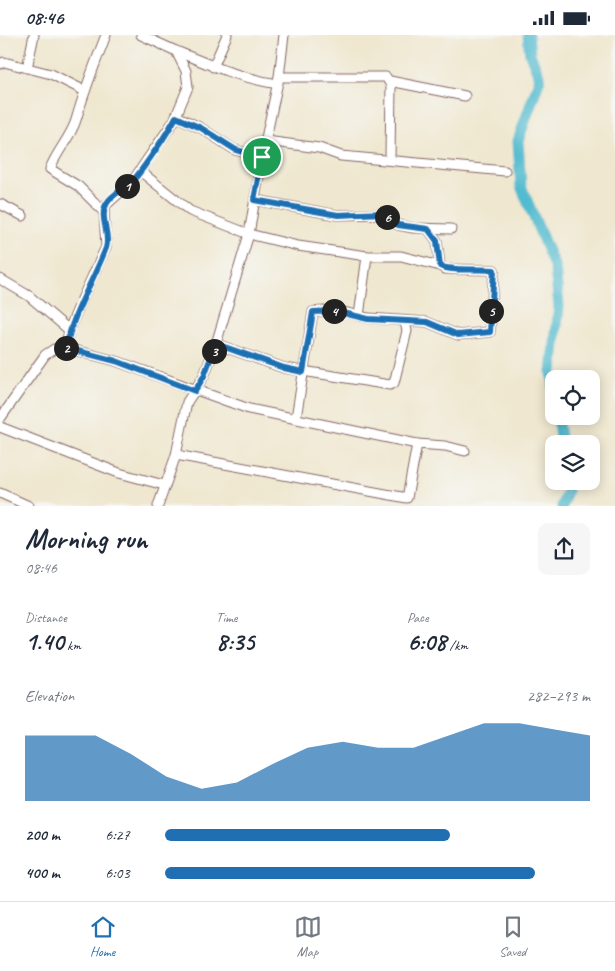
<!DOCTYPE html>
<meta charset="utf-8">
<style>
:root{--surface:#fff;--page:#f6f6f7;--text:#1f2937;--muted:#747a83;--line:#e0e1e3;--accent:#1f6fb2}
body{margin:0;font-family:Caveat,sans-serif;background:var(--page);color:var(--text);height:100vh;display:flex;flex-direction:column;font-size:19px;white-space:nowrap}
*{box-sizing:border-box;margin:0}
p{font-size:16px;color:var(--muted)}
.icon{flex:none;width:28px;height:28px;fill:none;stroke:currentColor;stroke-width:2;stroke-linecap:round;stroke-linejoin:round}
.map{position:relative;height:471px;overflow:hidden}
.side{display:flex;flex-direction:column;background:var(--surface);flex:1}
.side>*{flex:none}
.controls{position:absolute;left:545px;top:335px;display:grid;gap:10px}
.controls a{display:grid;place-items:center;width:55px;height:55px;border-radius:10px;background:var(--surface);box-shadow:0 2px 12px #0003;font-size:25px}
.pin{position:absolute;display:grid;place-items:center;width:42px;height:42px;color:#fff;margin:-21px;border:2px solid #fff;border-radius:50%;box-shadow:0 1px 5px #0007}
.km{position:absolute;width:25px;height:25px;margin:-12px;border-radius:50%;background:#222;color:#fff;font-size:14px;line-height:25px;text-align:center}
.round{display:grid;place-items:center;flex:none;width:52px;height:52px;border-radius:10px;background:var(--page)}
.summary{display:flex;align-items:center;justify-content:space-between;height:85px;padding:0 25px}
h1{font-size:28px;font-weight:800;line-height:38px}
.stats{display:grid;grid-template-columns:repeat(3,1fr);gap:8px;height:85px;padding:5px 25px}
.stats div{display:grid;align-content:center}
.stats b{font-size:25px;font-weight:800}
.stats small{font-size:14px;font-weight:400}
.stats p{font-size:14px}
.chart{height:140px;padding:10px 25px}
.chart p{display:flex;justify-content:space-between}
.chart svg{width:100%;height:90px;margin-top:5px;fill:var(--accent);opacity:.7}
ul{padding:0 25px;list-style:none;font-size:16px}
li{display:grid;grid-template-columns:80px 60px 1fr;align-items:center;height:38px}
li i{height:12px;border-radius:6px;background:var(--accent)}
.status{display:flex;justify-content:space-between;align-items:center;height:35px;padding:0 25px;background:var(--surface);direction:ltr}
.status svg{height:14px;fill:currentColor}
.tabs{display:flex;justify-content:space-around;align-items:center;height:70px;border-top:1px solid var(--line);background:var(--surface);font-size:14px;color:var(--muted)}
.tabs a{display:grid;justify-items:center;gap:2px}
.tabs .current{color:var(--accent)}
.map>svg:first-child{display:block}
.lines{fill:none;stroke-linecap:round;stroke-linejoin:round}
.river{stroke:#52bbcf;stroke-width:11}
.minor-casing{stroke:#846564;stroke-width:11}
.minor{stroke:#fff;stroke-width:9}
.route-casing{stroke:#fff;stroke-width:10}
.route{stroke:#1f6fb2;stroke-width:6}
</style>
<div class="status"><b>08:46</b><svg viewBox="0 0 49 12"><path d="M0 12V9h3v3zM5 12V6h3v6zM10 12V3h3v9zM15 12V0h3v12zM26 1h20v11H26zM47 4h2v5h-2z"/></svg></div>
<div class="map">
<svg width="615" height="471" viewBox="0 0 615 471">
<rect width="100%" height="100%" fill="#f6f6f2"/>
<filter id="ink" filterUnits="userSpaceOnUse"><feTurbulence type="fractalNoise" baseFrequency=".02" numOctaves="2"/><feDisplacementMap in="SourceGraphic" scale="10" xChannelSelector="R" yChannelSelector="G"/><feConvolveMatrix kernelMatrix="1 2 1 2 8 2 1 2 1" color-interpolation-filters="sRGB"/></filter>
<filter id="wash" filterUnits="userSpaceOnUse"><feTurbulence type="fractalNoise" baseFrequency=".0096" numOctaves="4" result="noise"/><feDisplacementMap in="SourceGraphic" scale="20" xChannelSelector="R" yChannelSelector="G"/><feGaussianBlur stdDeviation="1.12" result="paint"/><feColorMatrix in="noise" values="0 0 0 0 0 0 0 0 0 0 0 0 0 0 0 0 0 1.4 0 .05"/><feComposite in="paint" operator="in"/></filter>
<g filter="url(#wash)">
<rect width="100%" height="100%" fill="#efe7cf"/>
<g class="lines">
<g class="river">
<path d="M528,0L530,19L540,43L518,106L521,151L555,233L559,271L552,337L554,352"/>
<path d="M557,381L561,409"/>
<path d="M562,471L567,456L565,446"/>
</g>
</g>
</g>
<g filter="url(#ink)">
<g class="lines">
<g class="minor-casing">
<g id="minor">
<path d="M176,16C212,31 240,43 278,49"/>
<path d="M0,29L4,27L51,39L85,56"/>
<path d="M213,32L227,0"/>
<path d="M27,33L34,0"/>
<path d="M279,42H386L391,50L390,124"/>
<path d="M390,46L465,61"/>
<path d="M176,81L201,93L235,115L262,122"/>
<path d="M266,106L319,113L341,121L505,136"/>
<path d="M140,136L190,176L249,199L298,211L367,221H401L440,231"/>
<path d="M255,165L337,180L383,179L398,190L413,193L451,194"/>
<path d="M0,169L23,181"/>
<path d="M104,177L78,151L50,134C56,117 71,102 76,85C84,57 95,28 106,0"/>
<path d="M0,244L29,261L69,295"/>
<path d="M359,281L367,221"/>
<path d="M216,309L284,333L390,350L394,348L407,296L405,287"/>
<path d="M66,313L69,295L83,262L106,212L104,177L106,170L132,147L149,122L174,86L188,52L186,36L176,16L141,0"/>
<path d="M296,383L313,277L335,275L368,283L427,287L458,300L490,297L494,235L445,234L440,231L437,206L428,194"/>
<path d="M0,384L45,320L54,314L66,313L116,326L249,374L417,409"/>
<path d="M0,392L119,438L164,450"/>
<path d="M176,420L407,463L417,409L445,411L465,416"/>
<path d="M0,458L29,471"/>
<path d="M158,471L176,420L187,367L204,341L216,309L249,199L262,122L279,42L284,0"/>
</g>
</g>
<use href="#minor" class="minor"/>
</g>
</g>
<g class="lines" filter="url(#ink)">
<g class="route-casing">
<path id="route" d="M176,82L201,93L236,115L262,122L254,165L338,180L383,178L398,190L428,194L437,206L440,231C452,237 479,233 494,235L490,297L458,300L427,287L368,284L335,276L313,277L303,337L284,333L216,309L204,341L195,356L116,326L66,313C73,277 93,247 106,213C111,199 98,181 107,168C113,158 126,154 133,146C146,130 167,99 176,82Z"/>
</g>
<use href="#route" class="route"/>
</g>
</svg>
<div class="controls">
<a><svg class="icon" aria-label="locate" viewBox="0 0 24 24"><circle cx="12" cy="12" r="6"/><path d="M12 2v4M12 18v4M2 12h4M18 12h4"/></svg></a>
<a><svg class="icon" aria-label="layers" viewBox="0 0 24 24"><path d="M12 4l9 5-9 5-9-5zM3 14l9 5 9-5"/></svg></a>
</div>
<div class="pin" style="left:262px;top:122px;background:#1e9e55"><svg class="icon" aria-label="arrive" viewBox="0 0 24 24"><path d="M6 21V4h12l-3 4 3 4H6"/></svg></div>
<b class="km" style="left:127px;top:151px">1</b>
<b class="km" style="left:66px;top:313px">2</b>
<b class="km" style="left:214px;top:316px">3</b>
<b class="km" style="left:334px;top:276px">4</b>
<b class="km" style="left:491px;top:276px">5</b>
<b class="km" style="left:387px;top:182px">6</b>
</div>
<section class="side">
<div class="summary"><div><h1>Morning run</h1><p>08:46</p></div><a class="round"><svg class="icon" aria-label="share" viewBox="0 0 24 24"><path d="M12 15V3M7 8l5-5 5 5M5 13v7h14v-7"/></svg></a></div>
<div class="stats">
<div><p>Distance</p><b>1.40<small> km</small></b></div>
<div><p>Time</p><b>8:35</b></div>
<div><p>Pace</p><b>6:08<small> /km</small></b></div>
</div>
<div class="chart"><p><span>Elevation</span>282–293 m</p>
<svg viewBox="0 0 160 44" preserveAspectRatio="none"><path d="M0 44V12L10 12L20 12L30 21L40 32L50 38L60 35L70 26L80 18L90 15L100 18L110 18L120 12L130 6L140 6L150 9L160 12V44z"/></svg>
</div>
<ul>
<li><b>200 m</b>6:27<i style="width:67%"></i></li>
<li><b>400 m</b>6:03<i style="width:87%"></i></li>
</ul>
</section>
<nav class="tabs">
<a class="current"><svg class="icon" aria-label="home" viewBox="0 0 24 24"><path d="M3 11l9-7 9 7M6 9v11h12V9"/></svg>Home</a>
<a><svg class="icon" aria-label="map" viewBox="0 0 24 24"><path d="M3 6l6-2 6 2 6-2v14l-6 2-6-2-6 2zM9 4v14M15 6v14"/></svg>Map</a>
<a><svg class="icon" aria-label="saved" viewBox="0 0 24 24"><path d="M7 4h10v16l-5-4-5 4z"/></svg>Saved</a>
</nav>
